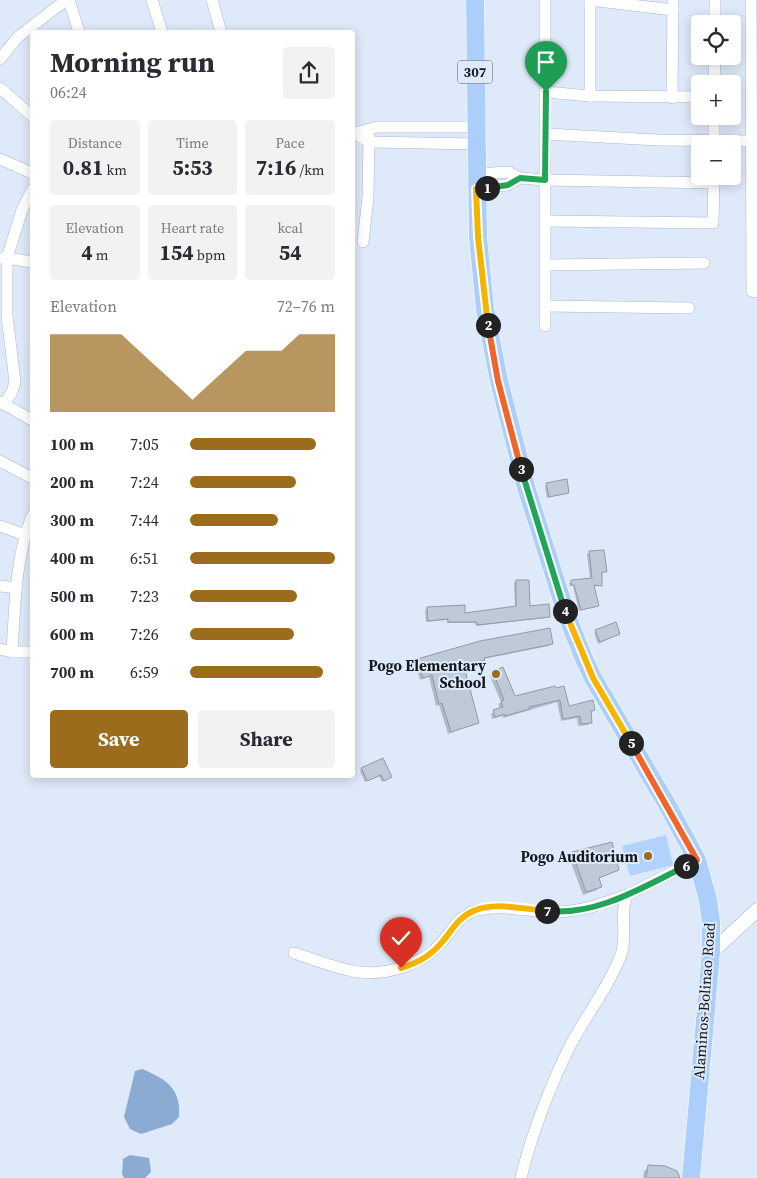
<!DOCTYPE html>
<meta charset="utf-8">
<style>
:root{--surface:#fff;--page:#f2f2f3;--text:#2b2b33;--muted:#7c7c81;--accent:#9a6c1c}
body{margin:0;font-family:"Source Serif 4",serif;background:var(--page);color:var(--text);height:100vh;display:flex;flex-direction:column;font-size:19px;white-space:nowrap}
*{box-sizing:border-box;margin:0}
p{font-size:16px;color:var(--muted)}
.icon{flex:none;width:28px;height:28px;fill:none;stroke:currentColor;stroke-width:2;stroke-linecap:round;stroke-linejoin:round}
.map{position:relative;flex:1;overflow:hidden}
.panel{position:absolute;left:30px;top:30px;width:325px;height:748px;display:flex;flex-direction:column;background:var(--surface);border-radius:5px;box-shadow:0 2px 12px #0003}
.panel>*{flex:none}
.tools{position:absolute;left:691px;top:15px;display:grid;gap:10px}
.tools a{display:grid;place-items:center;width:50px;height:50px;border-radius:5px;background:var(--surface);box-shadow:0 2px 12px #0003;font-size:25px}
.pin{position:absolute;display:grid;place-items:center;width:42px;height:42px;color:#fff;margin:-51px -21px;border-radius:50% 50% 50% 0;rotate:-45deg;box-shadow:0 0 5px #0007}
.pin .icon{rotate:45deg}
.km{position:absolute;width:25px;height:25px;margin:-12px;border-radius:50%;background:#222;color:#fff;font-size:14px;line-height:25px;text-align:center}
.round{display:grid;place-items:center;flex:none;width:52px;height:52px;border-radius:5px;background:var(--page)}
.summary{display:flex;align-items:center;justify-content:space-between;height:85px;padding:0 20px}
h1{font-size:28px;font-weight:700;line-height:38px}
.stats{display:grid;grid-template-columns:repeat(3,1fr);gap:8px;height:85px;padding:5px 20px}
.stats div{display:grid;align-content:center;border-radius:5px;background:var(--page);text-align:center}
.stats b{font-size:21px;font-weight:700}
.stats small{font-size:14px;font-weight:400}
.stats p{font-size:14px}
.chart{height:140px;padding:10px 20px}
.chart p{display:flex;justify-content:space-between}
.chart svg{width:100%;height:90px;margin-top:5px;fill:var(--accent);opacity:.7}
.action{display:flex;gap:10px;margin-top:auto;padding:10px 20px}
.action a{flex:1;height:58px;border-radius:5px;background:var(--accent);color:#fff;font-size:20px;font-weight:700;line-height:58px;text-align:center}
.action a+a{background:var(--page);color:var(--text)}
ul{padding:0 20px;list-style:none;font-size:16px}
li{display:grid;grid-template-columns:80px 60px 1fr;align-items:center;height:38px}
li i{height:12px;border-radius:6px;background:var(--accent)}
.map>svg:first-child{display:block}
.green{fill:#b4d3fc}
.water{fill:#8cabd3}
.shadow{fill:#0003}
.building{fill:#bfcad9;stroke:#909ba9}
.lines{fill:none;stroke-linecap:round;stroke-linejoin:round}
.minor-casing{stroke:#adb8c7;stroke-width:12}
.tertiary-casing{stroke:#adb8c7;stroke-width:15}
.primary-casing{stroke:#fff;stroke-width:19}
.minor{stroke:#fff;stroke-width:11}
.tertiary{stroke:#fff;stroke-width:14}
.primary{stroke:#accefb;stroke-width:18}
.split-1-casing{stroke:#fff;stroke-width:10}
.split-2-casing{stroke:#fff;stroke-width:10}
.split-3-casing{stroke:#fff;stroke-width:10}
.split-4-casing{stroke:#fff;stroke-width:10}
.split-5-casing{stroke:#fff;stroke-width:10}
.split-6-casing{stroke:#fff;stroke-width:10}
.split-7-casing{stroke:#fff;stroke-width:10}
.split-8-casing{stroke:#fff;stroke-width:10}
.split-1{stroke:#22a559;stroke-width:6}
.split-2{stroke:#f5b400;stroke-width:6}
.split-3{stroke:#f0652b;stroke-width:6}
.split-4{stroke:#22a559;stroke-width:6}
.split-5{stroke:#f5b400;stroke-width:6}
.split-6{stroke:#f0652b;stroke-width:6}
.split-7{stroke:#22a559;stroke-width:6}
.split-8{stroke:#f5b400;stroke-width:6}
.poi-dot{fill:#9a6c1c;stroke:#dee9f9;stroke-width:2}
.labels{text-anchor:middle;dominant-baseline:central;stroke-width:4;stroke-linejoin:round;paint-order:stroke}
.shield{fill:#dee9f9;stroke:#515760;stroke-width:1}
.shield-label{font-size:14px;font-weight:bold;fill:#15191e}
.poi-label{font-size:15px;font-weight:bold;fill:#15191e;stroke:#dee9f9;text-anchor:end}
.street-label{font-size:15px;fill:#15191e;stroke:#dee9f9}
</style>
<div class="map">
<svg width="757" height="1178" viewBox="0 0 757 1178">
<rect width="100%" height="100%" fill="#dee9f9"/>
<path class="green" d="M666,835L673,865L630,876L622,846Z"/>
<g class="water">
<path d="M142,1069C166,1079 181,1088 179,1117L172,1124L141,1134L130,1129L124,1117L135,1071Z"/>
<path d="M130,1155L149,1158L151,1172L145,1178H124L122,1174L123,1159Z"/>
</g>
<g class="shadow">
<path d="M547,484L568,492L547,498L545,486Z"/>
<path d="M589,553L605,571L601,573V585L593,587L598,605L579,611L573,586H570L569,583L590,579L587,554Z"/>
<path d="M516,581L529,607L548,616L546,618L476,626L475,623H447V620L426,622L425,610L427,608L464,614L515,607L514,583Z"/>
<path d="M615,624L619,634L598,644L594,633Z"/>
<path d="M552,643L549,646L483,659L481,663L463,668L478,722L448,734L439,705L436,706L429,677L420,680L415,663L418,660Z"/>
<path d="M502,669L514,698L554,687L568,707L594,710L591,713V722L588,725L578,726L577,718L561,721L557,702L503,718L502,716L492,719L491,714L500,709L498,704L501,702L490,676Z"/>
<path d="M362,769L390,777L382,782L379,776L365,782L360,771Z"/>
<path d="M573,854L618,870L598,879L600,886L597,890L583,895L569,857Z"/>
<path d="M649,1167L678,1178H643L644,1171Z"/>
</g>
<g class="building">
<path d="M567,479L569,493L549,497L546,483Z"/>
<path d="M604,550L607,572H602V586L594,585L599,606L581,610L574,585H571V580L592,578L589,551Z"/>
<path d="M516,580H529L530,606L549,604L550,617L477,625V622H448V619L428,621L427,607L465,605V613L516,606Z"/>
<path d="M616,622L620,634L600,642L595,630Z"/>
<path d="M550,628L553,644L484,658L485,660L464,666L479,723L451,732L442,703L439,704L432,675L423,678L417,659L480,641Z"/>
<path d="M503,667L515,696L555,686L556,688L564,686L569,706L593,700L595,710L591,711L592,723L581,724L580,716L563,719L560,700L529,707L530,709L505,716V714L495,717L493,710L503,707L501,701L504,700L493,672Z"/>
<path d="M383,758L392,777L384,781L381,775L367,781L361,768Z"/>
<path d="M612,842L619,870L599,878L602,887L586,892L572,852Z"/>
<path d="M648,1165L665,1166L677,1171L680,1178H646Z"/>
</g>
<g class="lines">
<g class="minor-casing">
<g id="minor">
<path d="M69,0L79,32"/>
<path d="M152,0L162,32"/>
<path d="M212,0L221,32"/>
<path d="M545,0V326"/>
<path d="M590,0L673,10"/>
<path d="M751,0L752,291L757,292"/>
<path d="M715,24V0"/>
<path d="M0,59L18,37L66,0"/>
<path d="M714,84L715,56"/>
<path d="M0,88L32,116"/>
<path d="M546,92L590,96L700,97"/>
<path d="M590,96V0"/>
<path d="M672,98L673,0"/>
<path d="M352,134L377,127H475"/>
<path d="M356,134L369,142L475,144"/>
<path d="M546,134L658,140L753,141"/>
<path d="M714,144V116"/>
<path d="M0,159L32,173"/>
<path d="M476,174L509,172L520,178L545,180L714,183"/>
<path d="M476,189L507,185L520,178"/>
<path d="M546,221L713,223L714,176"/>
<path d="M363,242L368,197L369,136"/>
<path d="M0,258H7L22,210L32,190"/>
<path d="M547,265L704,263"/>
<path d="M546,306L689,308"/>
<path d="M0,402L32,420"/>
<path d="M4,404L12,392L15,382L7,316V258L32,262"/>
<path d="M0,461L32,478"/>
<path d="M0,526L25,535"/>
<path d="M0,586L16,588"/>
<path d="M0,649L12,652H32"/>
<path d="M12,652C15,606 15,558 32,516"/>
<path d="M294,953C313,959 333,967 352,971C383,977 422,966 442,942C453,929 460,914 478,910C503,904 528,912 553,912C580,912 602,904 627,895"/>
<path d="M521,1178C531,1135 552,1081 572,1042C588,1013 609,986 621,955C628,935 619,914 627,895L697,860"/>
</g>
</g>
<g class="tertiary-casing">
<path id="tertiary" d="M711,953L757,910"/>
</g>
<g class="primary-casing">
<path id="primary" d="M475,0L478,237L485,309L499,381L526,487L567,616L584,659L593,678L669,808L697,860L708,900L711,922V953L691,1178"/>
</g>
<use href="#minor" class="minor"/>
<use href="#tertiary" class="tertiary"/>
<use href="#primary" class="primary"/>
</g>
<g class="lines">
<g class="split-1-casing">
<path id="split-1" d="M487,188L508,185L520,178L545,180L546,92"/>
</g>
<g class="split-2-casing">
<path id="split-2" d="M487,188L476,189L478,237L488,325"/>
</g>
<g class="split-3-casing">
<path id="split-3" d="M488,325L498,381L521,469"/>
</g>
<g class="split-4-casing">
<path id="split-4" d="M521,469L565,611"/>
</g>
<g class="split-5-casing">
<path id="split-5" d="M565,611L593,678L631,743"/>
</g>
<g class="split-6-casing">
<path id="split-6" d="M631,743L697,860L686,866"/>
</g>
<g class="split-7-casing">
<path id="split-7" d="M547,911C597,916 643,887 686,866"/>
</g>
<g class="split-8-casing">
<path id="split-8" d="M401,968C418,963 431,956 442,942C452,931 457,919 471,912C493,901 524,909 547,911"/>
</g>
<use href="#split-1" class="split-1"/>
<use href="#split-2" class="split-2"/>
<use href="#split-3" class="split-3"/>
<use href="#split-4" class="split-4"/>
<use href="#split-5" class="split-5"/>
<use href="#split-6" class="split-6"/>
<use href="#split-7" class="split-7"/>
<use href="#split-8" class="split-8"/>
</g>
<g class="poi-dot">
<circle cx="496" cy="674" r="5"/>
<circle cx="648" cy="856" r="5"/>
</g>
<g class="labels">
<rect class="shield" x="457.5" y="60.5" width="35" height="23" rx="4"/>
<g class="shield-label">
<text x="475" y="72">307</text>
</g>
<g class="poi-label">
<text x="486" y="665">Pogo Elementary<tspan x="486" dy="17">School</tspan></text>
<text x="638" y="856">Pogo Auditorium</text>
</g>
<g class="street-label">
<text transform="translate(704 1001) rotate(-86)">Alaminos-Bolinao Road</text>
</g>
</g>
</svg>
<div class="tools">
<a><svg class="icon" aria-label="locate" viewBox="0 0 24 24"><circle cx="12" cy="12" r="6"/><path d="M12 2v4M12 18v4M2 12h4M18 12h4"/></svg></a>
<a>+</a>
<a>−</a>
</div>
<div class="pin" style="left:546px;top:92px;background:#1e9e55"><svg class="icon" aria-label="arrive" viewBox="0 0 24 24"><path d="M6 21V4h12l-3 4 3 4H6"/></svg></div>
<div class="pin" style="left:401px;top:968px;background:#d93025"><svg class="icon" aria-label="check" viewBox="0 0 24 24"><path d="M5 12l5 5 9-10"/></svg></div>
<b class="km" style="left:487px;top:188px">1</b>
<b class="km" style="left:488px;top:325px">2</b>
<b class="km" style="left:521px;top:469px">3</b>
<b class="km" style="left:565px;top:611px">4</b>
<b class="km" style="left:631px;top:743px">5</b>
<b class="km" style="left:686px;top:866px">6</b>
<b class="km" style="left:547px;top:911px">7</b>
<section class="panel">
<div class="summary"><div><h1>Morning run</h1><p>06:24</p></div><a class="round"><svg class="icon" aria-label="share" viewBox="0 0 24 24"><path d="M12 15V3M7 8l5-5 5 5M5 13v7h14v-7"/></svg></a></div>
<div class="stats">
<div><p>Distance</p><b>0.81<small> km</small></b></div>
<div><p>Time</p><b>5:53</b></div>
<div><p>Pace</p><b>7:16<small> /km</small></b></div>
</div>
<div class="stats">
<div><p>Elevation</p><b>4<small> m</small></b></div>
<div><p>Heart rate</p><b>154<small> bpm</small></b></div>
<div><p>kcal</p><b>54</b></div>
</div>
<div class="chart"><p><span>Elevation</span>72–76 m</p>
<svg viewBox="0 0 160 44" preserveAspectRatio="none"><path d="M0 44V6L10 6L20 6L30 6L40 6L50 14L60 22L70 30L80 38L90 30L100 22L110 14L120 14L130 14L140 6L150 6L160 6V44z"/></svg>
</div>
<ul>
<li><b>100 m</b>7:05<i style="width:87%"></i></li>
<li><b>200 m</b>7:24<i style="width:73%"></i></li>
<li><b>300 m</b>7:44<i style="width:61%"></i></li>
<li><b>400 m</b>6:51<i style="width:100%"></i></li>
<li><b>500 m</b>7:23<i style="width:74%"></i></li>
<li><b>600 m</b>7:26<i style="width:72%"></i></li>
<li><b>700 m</b>6:59<i style="width:92%"></i></li>
</ul>
<div class="action"><a>Save</a><a>Share</a></div>
</section>
</div>
